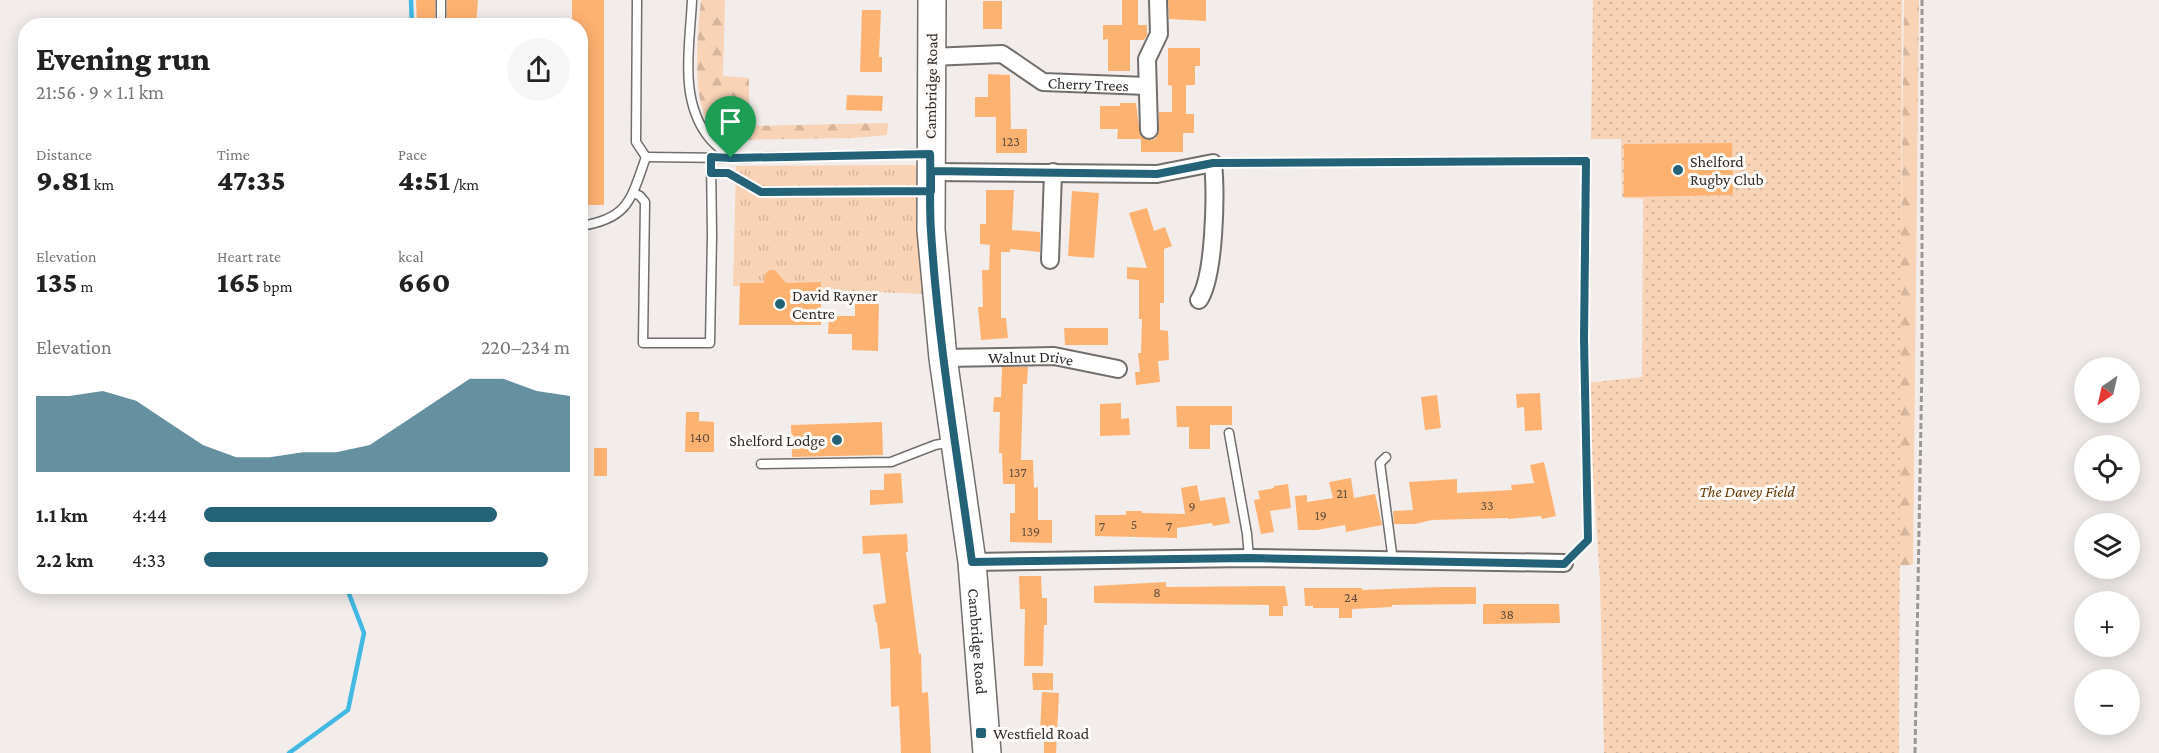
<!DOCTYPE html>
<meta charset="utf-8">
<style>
:root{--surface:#fff;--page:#f6f6f6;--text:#222;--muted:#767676;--accent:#246278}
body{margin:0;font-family:"Crimson Pro",serif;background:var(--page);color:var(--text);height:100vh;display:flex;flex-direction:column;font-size:22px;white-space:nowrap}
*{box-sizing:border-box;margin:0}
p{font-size:20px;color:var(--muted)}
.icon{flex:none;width:33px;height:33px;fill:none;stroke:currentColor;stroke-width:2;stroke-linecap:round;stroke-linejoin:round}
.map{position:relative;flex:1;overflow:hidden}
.details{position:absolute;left:18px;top:18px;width:570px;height:576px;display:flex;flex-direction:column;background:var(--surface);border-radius:24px;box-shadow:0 3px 15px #0003}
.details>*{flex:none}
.needle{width:39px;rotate:214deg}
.controls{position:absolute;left:2074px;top:357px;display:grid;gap:12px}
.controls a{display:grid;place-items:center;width:66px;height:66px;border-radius:50%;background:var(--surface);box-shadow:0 3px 15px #0003;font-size:30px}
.pin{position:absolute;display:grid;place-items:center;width:51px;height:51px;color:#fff;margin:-62px -26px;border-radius:50% 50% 50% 0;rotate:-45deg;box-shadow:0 0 6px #0007}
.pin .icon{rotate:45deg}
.round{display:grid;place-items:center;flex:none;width:63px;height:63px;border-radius:32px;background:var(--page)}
.headline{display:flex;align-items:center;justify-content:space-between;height:102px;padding:0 18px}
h1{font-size:33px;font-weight:800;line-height:45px}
.stats{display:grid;grid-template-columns:repeat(3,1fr);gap:9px;height:102px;padding:6px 18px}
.stats div{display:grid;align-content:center}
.stats b{font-size:30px;font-weight:800}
.stats small{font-size:16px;font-weight:400}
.stats p{font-size:16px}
.chart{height:168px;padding:12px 18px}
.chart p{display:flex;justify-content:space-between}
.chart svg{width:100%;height:108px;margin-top:6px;fill:var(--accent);opacity:.7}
ul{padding:0 18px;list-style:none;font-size:20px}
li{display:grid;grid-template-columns:96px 72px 1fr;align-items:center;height:45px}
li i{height:15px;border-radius:8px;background:var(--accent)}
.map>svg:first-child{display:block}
.grass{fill:url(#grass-tufts)}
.forest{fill:url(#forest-firs)}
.park{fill:url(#park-dots)}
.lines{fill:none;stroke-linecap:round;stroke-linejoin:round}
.stream{stroke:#41b9e3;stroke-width:4.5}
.building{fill:#feb271}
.service-casing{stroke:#726e6b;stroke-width:11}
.minor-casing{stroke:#726e6b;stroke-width:20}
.primary-casing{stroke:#726e6b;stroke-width:30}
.path{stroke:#9b9896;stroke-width:3;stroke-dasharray:6 3;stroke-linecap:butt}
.service{stroke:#fff;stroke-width:8}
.minor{stroke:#fff;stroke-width:16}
.primary{stroke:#fff;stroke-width:27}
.route-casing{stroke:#fff;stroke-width:12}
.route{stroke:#246278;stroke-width:8}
.poi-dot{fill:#246278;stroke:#fffbf8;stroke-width:2}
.labels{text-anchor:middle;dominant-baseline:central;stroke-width:6;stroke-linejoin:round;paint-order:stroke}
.number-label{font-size:14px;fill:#614d3c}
.street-label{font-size:16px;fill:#2d2b2a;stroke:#fffbf8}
.poi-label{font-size:16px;fill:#2d2b2a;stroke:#fffbf8;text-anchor:start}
.park-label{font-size:16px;font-style:italic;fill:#693905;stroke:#fffbf8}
</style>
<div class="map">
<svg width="2159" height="753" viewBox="0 0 2159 753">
<defs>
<pattern id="grass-tufts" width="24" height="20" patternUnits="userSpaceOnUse" patternTransform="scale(1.5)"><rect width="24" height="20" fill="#f9d3b6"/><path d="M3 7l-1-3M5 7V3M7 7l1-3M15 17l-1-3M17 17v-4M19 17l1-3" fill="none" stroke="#d6b59d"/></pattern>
<pattern id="forest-firs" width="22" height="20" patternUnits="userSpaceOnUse" patternTransform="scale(1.5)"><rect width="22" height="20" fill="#f9d3b6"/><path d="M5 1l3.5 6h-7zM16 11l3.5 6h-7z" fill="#d6b59d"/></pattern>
<pattern id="park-dots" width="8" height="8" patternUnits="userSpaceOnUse" patternTransform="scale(1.5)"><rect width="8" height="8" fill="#f9d3b6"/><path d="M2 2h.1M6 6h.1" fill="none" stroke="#d6b59d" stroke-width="1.8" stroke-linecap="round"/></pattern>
</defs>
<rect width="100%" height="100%" fill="#f2edea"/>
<path class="grass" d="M920,165L923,294L733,286L736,166Z"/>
<g class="forest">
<path d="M701,0H725L723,76L749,78V126L888,123L887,135L854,138L731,140C724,136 717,133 712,127C690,105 698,29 701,0Z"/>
<path d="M1904,0H1919L1913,565L1602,569L1897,546Z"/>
</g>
<path class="park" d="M1593,0H1902L1899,753H1604L1600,581L1587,383L1642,377L1643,199L1622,198L1621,139H1591Z"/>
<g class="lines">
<g class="stream">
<path d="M411,0L412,26"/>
<path d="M289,753L348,710L364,633L346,586"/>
</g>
</g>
<g class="building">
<path d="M416,0H435V26H417Z"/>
<path d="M447,0H478L476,26H447Z"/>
<path d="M572,0H604V205H580V26H572Z"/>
<path d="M1122,0H1138V25H1147V35L1144,40H1130V71H1108V39L1103,40V25H1122Z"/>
<path d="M1168,0H1206V21L1169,19Z"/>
<rect x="983" y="1" width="19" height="28"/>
<path d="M862,10H881L879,57H882V72H860Z"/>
<path d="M1168,48H1200V66H1195V85H1186V114H1194V133H1183V152H1141V139H1117L1118,129H1100V106H1120V103H1136L1140,135L1149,140L1155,139L1159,130V112H1172V86L1168,85Z"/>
<path d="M988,74L1010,75L1011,129H1027V153H996V117H975V97H988Z"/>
<path d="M847,95L883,96L882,111L846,110Z"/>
<path d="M1732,143L1733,195L1624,197V144Z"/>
<path d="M986,190H1014L1012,230L1040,232V252L1010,249V252H1001V318H1006L1008,338L981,340L978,307H983L982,270H989L990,245L980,244V224H986Z"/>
<path d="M1072,191L1099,193L1094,258L1068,256Z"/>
<path d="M1147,208L1154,231L1165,227L1172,246L1164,249V303H1160V330L1168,331L1169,360L1158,361L1160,382L1136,385L1135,372H1140L1138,353H1141L1142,319H1139V280L1127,279V267L1147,268L1129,213Z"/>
<path d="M770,270H775L786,283L821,282V325H739L740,283H764L765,274Z"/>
<path d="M855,301L879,302L878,351L852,350V334H828L829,316H855Z"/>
<path d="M1064,328H1108V345H1065Z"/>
<path d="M1002,367H1028L1027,384H1023L1021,460H1033L1034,488L1038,487V520H1052V543L1010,542V513H1015V484H1003L1002,453H999L1000,412H993L994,397H1001Z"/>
<path d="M1540,393L1542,430L1525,431L1524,407L1517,408L1516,394Z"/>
<path d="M1437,395L1441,428L1425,430L1421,397Z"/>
<path d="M1121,403V419L1129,418L1130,435L1100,436V404Z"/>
<path d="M1176,406H1232V425H1210V449H1189V427H1177Z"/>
<path d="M686,412H699V421L714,422V452H685Z"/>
<path d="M882,422L883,455L792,457L791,425Z"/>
<rect x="594" y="448" width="13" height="28"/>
<path d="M1544,462L1556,516L1542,519L1541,516L1508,519V518L1432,520L1415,524H1394L1393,511L1413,510L1409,482L1457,479V493L1512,490L1511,485L1534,483L1530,465Z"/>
<path d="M901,473L903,503L870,505V490H884V474Z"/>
<path d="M1351,478L1354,498L1375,494L1382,525L1346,532L1345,525L1317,530H1298L1295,496L1307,495V502L1333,498L1329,482Z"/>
<path d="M1288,484L1291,508L1270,511L1274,532L1261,534L1254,500L1260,499L1258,491L1274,488V486Z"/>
<path d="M1197,485L1200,501L1225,497L1230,523L1213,526L1212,523L1177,528V538L1095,536V515H1126V511H1142V513L1185,514L1181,488Z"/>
<path d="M907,534L908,552H906L919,654H921L922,693L928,692L931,753H901L899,706L891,707L890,648L880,649L877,622L876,623L873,605L886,603L880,553L863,554L862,536Z"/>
<path d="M1019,576H1041L1042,598H1047V625H1044L1043,666H1024L1025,609H1020Z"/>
<path d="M1166,582V587L1285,586L1288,606H1283V616H1269V605L1094,603V586Z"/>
<path d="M1440,587H1476V604L1392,605V607L1352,609V618H1339V608H1313V606H1305L1304,588H1362V590Z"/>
<path d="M1483,604H1559L1560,623L1483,624Z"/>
<path d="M1032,673H1053V690H1033Z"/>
<path d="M1042,692L1059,693L1056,753H1044V733H1040Z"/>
</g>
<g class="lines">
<g class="service-casing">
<g id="service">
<path d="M637,0L636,142L646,157"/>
<path d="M692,0C690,46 678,101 710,139C716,146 724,152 731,158"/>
<path d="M441,26V0"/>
<path d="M646,157L731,158L927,154"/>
<path d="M1213,163L1586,161L1584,339"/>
<path d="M634,193L640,196L645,202L643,343H710L712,236L711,157"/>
<path d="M580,226C629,219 631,199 646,157"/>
<path d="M1229,433L1247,534L1249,558"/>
<path d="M1386,457L1380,463L1393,561"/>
<path d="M761,464L891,462L935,445L951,442"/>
</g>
</g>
<g class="minor-casing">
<g id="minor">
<path id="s1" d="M931,57L1002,54L1043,82L1147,86"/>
<path d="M1149,130L1147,59L1159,34L1158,0"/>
<path d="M931,172L1157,174L1213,163C1216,193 1215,276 1199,300"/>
<path d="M1050,260L1053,172"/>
<path id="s2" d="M943,358L1054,356L1118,369"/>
<path d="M972,562L1249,558L1564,563"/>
</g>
</g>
<g class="primary-casing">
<g id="primary">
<path id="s3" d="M932,0L931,230L943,358L972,562L987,753"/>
</g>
</g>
<g class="path">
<path d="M722,173H728L761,192L911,191"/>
<path d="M1574,554L1588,540L1584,350"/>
<path d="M1915,753L1922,365V0"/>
</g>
<use href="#service" class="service"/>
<use href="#minor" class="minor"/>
<use href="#primary" class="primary"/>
</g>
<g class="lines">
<g class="route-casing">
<path id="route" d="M731,158L930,154C931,179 929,206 931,231C938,342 957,452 972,562L1249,558L1564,564L1588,540L1584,339L1586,161L1213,163L1157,174L931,171V191L761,192L728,173H711V157L731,158"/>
</g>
<use href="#route" class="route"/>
</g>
<g class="poi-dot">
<circle cx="1678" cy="170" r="6"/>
<circle cx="780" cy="304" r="6"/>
<circle cx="837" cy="440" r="6"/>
<rect x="975" y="727" width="12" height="12" rx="3"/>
</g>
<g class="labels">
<g class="number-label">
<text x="1011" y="141">123</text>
<text x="700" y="437">140</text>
<text x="1018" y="472">137</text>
<text x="1342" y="493">21</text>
<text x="1487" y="505">33</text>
<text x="1192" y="506">9</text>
<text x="1321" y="515">19</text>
<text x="1134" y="524">5</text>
<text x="1102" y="526">7</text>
<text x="1169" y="526">7</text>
<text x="1031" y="531">139</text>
<text x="1157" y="592">8</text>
<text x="1351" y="597">24</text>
<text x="1507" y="614">38</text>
</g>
<g class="street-label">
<text stroke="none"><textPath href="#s1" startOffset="166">Cherry Trees</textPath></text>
<text transform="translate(931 86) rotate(-89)">Cambridge Road</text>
<text stroke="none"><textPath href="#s2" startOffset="88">Walnut Drive</textPath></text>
<text stroke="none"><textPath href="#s3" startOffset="644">Cambridge Road</textPath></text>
</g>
<g class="poi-label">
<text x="1690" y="161">Shelford<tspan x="1690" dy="18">Rugby Club</tspan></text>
<text x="792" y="295">David Rayner<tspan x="792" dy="18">Centre</tspan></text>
<text x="825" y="440" text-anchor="end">Shelford Lodge</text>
<text x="993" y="733">Westfield Road</text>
</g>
<g class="park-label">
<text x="1747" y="491">The Davey Field</text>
</g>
</g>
</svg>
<div class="controls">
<a><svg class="needle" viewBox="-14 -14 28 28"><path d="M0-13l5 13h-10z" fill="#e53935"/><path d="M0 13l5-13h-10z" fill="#767676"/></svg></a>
<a><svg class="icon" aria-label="locate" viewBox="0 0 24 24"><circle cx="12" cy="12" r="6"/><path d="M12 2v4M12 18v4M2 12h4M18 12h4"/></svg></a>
<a><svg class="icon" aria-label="layers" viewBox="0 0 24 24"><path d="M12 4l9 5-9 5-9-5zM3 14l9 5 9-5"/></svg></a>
<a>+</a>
<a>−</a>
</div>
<div class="pin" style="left:731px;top:158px;background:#1e9e55"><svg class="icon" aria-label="arrive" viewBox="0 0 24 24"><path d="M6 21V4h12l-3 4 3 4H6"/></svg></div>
<section class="details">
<div class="headline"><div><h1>Evening run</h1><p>21:56 · 9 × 1.1 km</p></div><a class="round"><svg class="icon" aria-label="share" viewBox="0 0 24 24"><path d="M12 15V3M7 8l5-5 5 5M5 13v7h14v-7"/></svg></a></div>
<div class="stats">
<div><p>Distance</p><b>9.81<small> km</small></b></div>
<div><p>Time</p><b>47:35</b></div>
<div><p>Pace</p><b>4:51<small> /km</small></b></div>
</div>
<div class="stats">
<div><p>Elevation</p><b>135<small> m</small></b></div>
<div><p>Heart rate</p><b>165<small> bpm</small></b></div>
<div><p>kcal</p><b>660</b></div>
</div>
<div class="chart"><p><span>Elevation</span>220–234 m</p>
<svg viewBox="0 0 160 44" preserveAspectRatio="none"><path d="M0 44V13L10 13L20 11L30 15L40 24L50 33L60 38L70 38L80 36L90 36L100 33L110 24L120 15L130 6L140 6L150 11L160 13V44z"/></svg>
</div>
<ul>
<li><b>1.1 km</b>4:44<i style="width:80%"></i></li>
<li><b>2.2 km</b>4:33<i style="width:94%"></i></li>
</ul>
</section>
</div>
